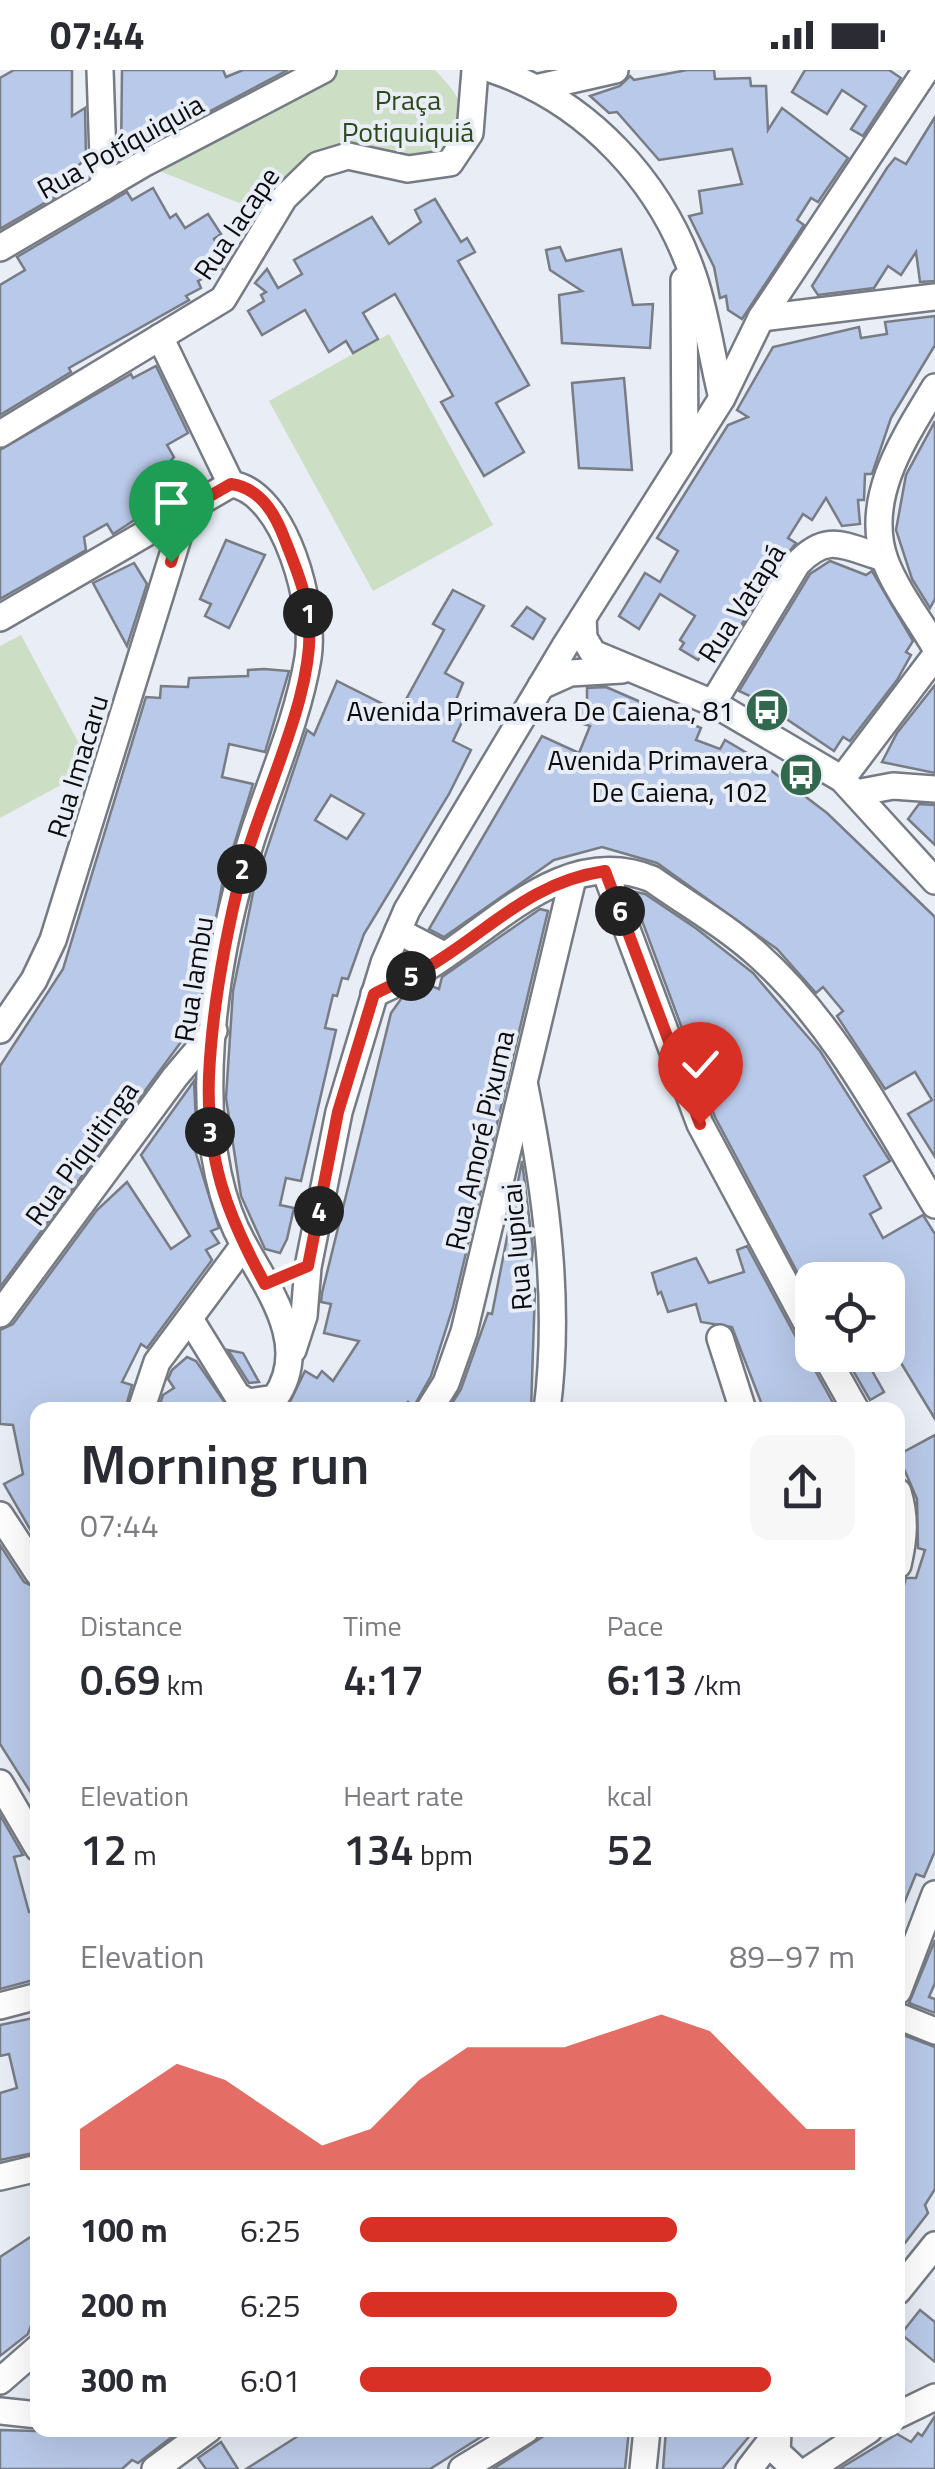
<!DOCTYPE html>
<meta charset="utf-8">
<style>
:root{--surface:#fff;--page:#f7f7f7;--text:#2b2b33;--muted:#7c7c81;--accent:#d93025}
body{margin:0;font-family:"Titillium Web",sans-serif;background:var(--page);color:var(--text);height:100vh;display:flex;flex-direction:column;font-size:38px;white-space:nowrap}
*{box-sizing:border-box;margin:0}
p{font-size:32px;color:var(--muted)}
.icon{flex:none;width:55px;height:55px;fill:none;stroke:currentColor;stroke-width:2;stroke-linecap:round;stroke-linejoin:round}
.map{position:relative;flex:1;overflow:hidden}
.drawer{position:absolute;left:30px;top:1332px;width:875px;height:1035px;display:flex;flex-direction:column;background:var(--surface);border-radius:20px;box-shadow:0 10px 40px #0002}
.drawer>*{flex:none}
.fabs{position:absolute;left:795px;top:1192px;display:grid;gap:20px}
.fabs a{display:grid;place-items:center;width:110px;height:110px;border-radius:20px;background:var(--surface);box-shadow:0 10px 40px #0002;font-size:50px}
.pin{position:absolute;display:grid;place-items:center;width:85px;height:85px;color:#fff;margin:-102px -42px;border-radius:50% 50% 50% 0;rotate:-45deg;box-shadow:0 0 10px #0007}
.pin .icon{rotate:45deg}
.km{position:absolute;width:50px;height:50px;margin:-25px;border-radius:50%;background:#222;color:#fff;font-size:28px;line-height:50px;text-align:center}
.round{display:grid;place-items:center;flex:none;width:105px;height:105px;border-radius:20px;background:var(--page)}
.headline{display:flex;align-items:center;justify-content:space-between;height:170px;padding:0 50px}
h1{font-size:55px;font-weight:600;line-height:75px}
.stats{display:grid;grid-template-columns:repeat(3,1fr);gap:15px;height:170px;padding:10px 50px}
.stats div{display:grid;align-content:center}
.stats b{font-size:42px;font-weight:600}
.stats small{font-size:28px;font-weight:400}
.stats p{font-size:28px}
.chart{height:280px;padding:20px 50px}
.chart p{display:flex;justify-content:space-between}
.chart svg{width:100%;height:180px;margin-top:10px;fill:var(--accent);opacity:.7}
ul{padding:0 50px;list-style:none;font-size:32px}
li{display:grid;grid-template-columns:160px 120px 1fr;align-items:center;height:75px}
li i{height:25px;border-radius:12px;background:var(--accent)}
.status{display:flex;justify-content:space-between;align-items:center;height:70px;padding:0 50px;background:var(--surface);direction:ltr}
.status svg{height:28px;fill:currentColor}
.map>svg:first-child{display:block}
.green{fill:#ccdec3}
.building{fill:#b9c9e9;stroke:#787c84;stroke-width:2.5;fill-rule:evenodd}
.lines{fill:none;stroke-linecap:round;stroke-linejoin:round}
.minor-casing{stroke:#767b83;stroke-width:30}
.minor{stroke:#fff;stroke-width:25}
.route-casing{stroke:#fff;stroke-width:20}
.route{stroke:#d93025;stroke-width:12}
.labels{text-anchor:middle;dominant-baseline:central;stroke-width:8;stroke-linejoin:round;paint-order:stroke}
.park-label{font-size:28px;fill:#2c491c;stroke:#e8edf6}
.street-label{font-size:28px;fill:#0a0c0f;stroke:#e8edf6}
.poi-label{font-size:28px;fill:#0a0c0f;stroke:#e8edf6;text-anchor:end}
</style>
<div class="status"><b>07:44</b><svg viewBox="0 0 49 12"><path d="M0 12V9h3v3zM5 12V6h3v6zM10 12V3h3v9zM15 12V0h3v12zM26 1h20v11H26zM47 4h2v5h-2z"/></svg></div>
<div class="map">
<svg width="935" height="2399" viewBox="0 0 935 2399">
<rect width="100%" height="100%" fill="#e8edf6"/>
<g class="green">
<path d="M337,0H435C466,33 471,44 447,84L406,90L358,80L264,143L162,102L155,95Z"/>
<path d="M389,264L493,455L373,521L269,331Z"/>
<path d="M21,565L92,698L0,748V576Z"/>
</g>
<g class="building">
<path d="M14,0H72V46L85,38L86,88L77,97L84,110L0,159V8Z"/>
<path d="M122,0H223L226,7L243,0H288L121,88Z"/>
<path d="M687,0H714L715,9L750,8L751,16H766L768,60L782,38L848,88L818,132L811,128L797,150L804,155L742,249L728,240L726,226L720,228L714,197L689,146L702,143L699,121L742,114L732,79L659,90L617,42L609,43L590,26L620,16L630,6L634,10Z"/>
<path d="M805,0H889L901,8L863,66L851,59L866,36L842,20L827,44L792,22Z"/>
<path d="M935,47V211L920,212L916,182L901,205L888,196L874,218L818,225L812,216L887,98L895,88L906,94Z"/>
<path d="M153,118L170,148L176,144L185,158L208,144L221,164L214,169L222,184V199L198,211L201,218L186,226L189,230L69,298L71,302L0,345V215L25,200L17,187L127,122L132,130Z"/>
<path d="M435,129L461,172L467,168L475,182L458,191L529,315L496,333L524,382L484,406L441,332L453,326L395,224L363,243L378,269L353,283L346,271L329,282L305,240L262,265L248,241L264,231L261,225L266,222L255,213L267,199L278,218L302,204L294,190L372,147L389,174L421,152L415,140Z"/>
<path d="M560,177L566,191L621,179L633,235L653,234L650,278L562,273L559,225L582,221L550,200L546,180Z"/>
<path d="M935,246V275L891,348L872,404H865L864,430H858L860,454L842,456L826,428L812,450L803,444L788,468L796,473L774,501L767,497L760,508L756,506L739,532L751,539L732,571L720,564L706,586L702,584L698,590L680,579L684,573L680,570L695,546L660,524L639,559L619,546L645,503L660,512L678,481L657,468L728,355L748,347L737,340L773,277L859,257L861,268L887,264L885,252Z"/>
<path d="M156,296L188,363L167,375L174,387L169,393L182,419L113,464L107,454L84,467L86,480L0,529V380L131,304L133,308Z"/>
<path d="M624,308L632,400L579,398L572,313Z"/>
<path d="M935,351V529L930,538L912,509L896,460L906,405Z"/>
<path d="M226,470L265,485L229,558L205,546L211,534L200,529Z"/>
<path d="M830,491L866,505L872,501L913,571L906,582L911,585L897,610L850,671L843,667L834,681L782,646L784,642L739,621L810,504Z"/>
<path d="M134,493L147,514L127,576L93,513Z"/>
<path d="M453,520L484,536L445,603L463,613L456,630L469,637L453,671L471,680L449,724L364,864L348,909L342,908L337,926L333,925L325,958L336,960L301,1111L286,1108L280,1135L294,1138L287,1169L280,1183L265,1179L241,1126L226,1028L233,921L254,818L307,660L314,665L337,611L399,642L444,560L433,554ZM331,725L364,744L347,769L315,750Z"/>
<path d="M527,537L545,549L533,569L512,556Z"/>
<path d="M264,599L289,601L265,682L229,674L222,707L253,714L223,810L198,949L0,1217V996L63,899L146,627L160,628L161,616L188,617L189,608L248,606V600Z"/>
<path d="M935,615V703L882,692L897,663Z"/>
<path d="M606,617L701,658L696,670L720,679L725,670L752,686L827,743L935,847V1087L908,1044L932,1030L915,1002L885,1019L837,946L843,941L823,917L816,923L777,879L657,793L602,777L554,790L444,867L429,859L542,666L579,683L590,656L573,651L578,633L587,632V618Z"/>
<path d="M919,734L935,735V775L908,749Z"/>
<path d="M631,821L645,824L697,859L753,903L820,981L890,1091L864,1106L881,1138L870,1144L883,1168L923,1145L935,1164V1349L895,1283L870,1297L884,1322L870,1330L844,1285H888V1210H812V1230L715,1047Z"/>
<path d="M540,839L548,841L453,1237L431,1306L414,1336L408,1332L401,1340H286L305,1301L317,1308L322,1301L333,1311L359,1271L324,1263L331,1234L321,1232L322,1223L391,943L401,929L429,915L439,919L442,907Z"/>
<path d="M194,1011L197,1072L193,1074L219,1158L211,1161L219,1173L206,1180L212,1190L147,1278L141,1274L122,1312L132,1315L125,1340H38V1473L4,1414L23,1404L13,1355L0,1354V1260L13,1254L97,1140L127,1112L171,1179L190,1166L141,1085Z"/>
<path d="M522,1091L533,1179L529,1214L535,1219L531,1340H448L461,1319L488,1243L492,1244Z"/>
<path d="M747,1176L798,1271L810,1279L811,1293L837,1340H764L732,1257L701,1252L696,1234L668,1242L661,1222L658,1224L652,1203L696,1188L709,1213L744,1202L737,1180Z"/>
<path d="M228,1280L243,1283L259,1312L249,1313Z"/>
<path d="M187,1287L196,1291L230,1340H158L163,1325L174,1318L168,1309L172,1300Z"/>
<path d="M935,1365V1781L924,1807L916,1804L898,1848V1536L906,1508H916L925,1480L918,1478L917,1429L898,1385Z"/>
<path d="M0,1475L24,1512L38,1519V1734L0,1674Z"/>
<path d="M0,1745L23,1785L14,1787L29,1842L38,1840L37,1909L0,1919Z"/>
<path d="M935,1870V1913L929,1927L935,1929V1943L909,1933Z"/>
<path d="M38,1947V2082L0,2090V2023L17,2018L9,1984L0,1986V1955Z"/>
<path d="M898,1963L935,1977V2119L925,2135L928,2143L898,2182Z"/>
<path d="M38,2162V2255L33,2250L28,2264L0,2286V2187Z"/>
<path d="M920,2240L935,2252V2292L901,2264Z"/>
<path d="M935,2346V2399H839L897,2364L911,2372L918,2363L922,2366Z"/>
<path d="M0,2360L36,2361L181,2360L138,2393L132,2390L122,2399H0Z"/>
<path d="M294,2360H492L430,2399H246L298,2366Z"/>
<path d="M553,2360H629L625,2399H493Z"/>
<path d="M666,2360H746L752,2363L722,2399H663Z"/>
<path d="M221,2372L238,2399H206L198,2388Z"/>
</g>
<g class="lines">
<g class="minor-casing">
<g id="minor">
<path d="M100,0L104,117"/>
<path d="M493,0C588,32 662,112 694,208C707,247 712,289 722,328"/>
<path d="M540,17L615,0"/>
<path d="M0,178L143,94L323,0"/>
<path d="M684,210L685,385"/>
<path d="M761,248L935,227"/>
<path d="M160,267L231,414"/>
<path d="M935,317C905,367 863,428 885,490C896,520 919,549 935,577"/>
<path d="M0,364L223,229L284,128L318,95L348,86L408,99L450,93L470,63L475,0"/>
<path d="M0,548L231,414"/>
<path d="M583,548L584,568L593,583L713,633L842,709L935,811"/>
<path d="M541,616L570,603L622,600"/>
<path d="M713,633L797,494C828,461 845,477 884,488"/>
<path d="M842,709L935,586"/>
<path d="M856,723L893,716L935,719"/>
<path d="M605,801L700,1054L812,1263"/>
<path d="M398,861L444,885"/>
<path d="M374,924C390,916 408,909 423,900C492,860 563,773 652,809C687,834 726,856 758,885C834,953 883,1049 935,1135"/>
<path d="M0,960L34,910L53,870L187,439"/>
<path d="M525,1017C546,1123 561,1232 547,1340"/>
<path d="M0,1244L175,1007L214,961"/>
<path d="M190,1249L237,1325L248,1332L275,1328C311,1277 270,1222 244,1175"/>
<path d="M720,1268L743,1340"/>
<path d="M293,1280L304,1246L308,1197L339,1042L384,893L407,840L565,576L722,328L761,248L926,0"/>
<path d="M825,1285L856,1340"/>
<path d="M141,1340L157,1292L244,1175C183,1066 215,883 252,768C271,709 298,649 308,588C316,539 286,422 231,414"/>
<path d="M429,1340L446,1313L464,1262L573,808"/>
<path d="M898,1422C906,1448 904,1469 898,1495"/>
<path d="M0,1445L38,1503"/>
<path d="M0,1713L38,1778"/>
<path d="M898,1921L935,1824"/>
<path d="M0,1936L38,1926"/>
<path d="M898,1946L935,1961"/>
<path d="M0,2107L38,2098"/>
<path d="M898,2221L935,2175"/>
<path d="M0,2311L38,2278"/>
<path d="M0,2341L38,2345"/>
<path d="M898,2345L935,2327"/>
<path d="M778,2363L777,2382L795,2399"/>
<path d="M155,2399L208,2360"/>
<path d="M462,2399L526,2360"/>
<path d="M643,2399L647,2360"/>
<path d="M749,2399L779,2360"/>
<path d="M810,2399L869,2360"/>
</g>
</g>
<use href="#minor" class="minor"/>
</g>
<g class="lines">
<g class="route-casing">
<path id="route" d="M171,492L187,439L231,414C260,418 275,443 285,470C294,493 304,517 308,542C320,617 260,729 241,804C225,869 212,940 209,1006C206,1089 226,1143 265,1214L308,1196L338,1042L374,924C390,916 407,909 423,900C488,863 526,813 605,801L700,1054"/>
</g>
<use href="#route" class="route"/>
</g>
<defs>
<g id="bus-disc" transform="scale(2.25)"><circle r="9.5" fill="#32684e" stroke="#e8edf6"/><path d="M-5-6H5V4H4V6H2V4H-2V6H-4V4H-5ZM-3.5-4V0h7V-4ZM-3.5 1.2v1.5H-2V1.2ZM2 1.2v1.5H3.5V1.2Z" fill="#fff"/></g>
</defs>
<g fill-rule="evenodd">
<use href="#bus-disc" x="767" y="640"/>
<use href="#bus-disc" x="801" y="705"/>
</g>
<g class="labels">
<g class="park-label">
<text x="408" y="29">Praça<tspan x="408" dy="32">Potiquiquiá</tspan></text>
</g>
<g class="street-label">
<text transform="translate(120 76) rotate(-29)">Rua Potíquiquia</text>
<text transform="translate(236 153) rotate(-56)">Rua Iacape</text>
<text transform="translate(741 533) rotate(-57)">Rua Vatapá</text>
<text transform="translate(77 696) rotate(-73)">Rua Imacaru</text>
<text transform="translate(193 909) rotate(-81)">Rua Iambu</text>
<text transform="translate(479 1070) rotate(-77)">Rua Amoré Pixuma</text>
<text transform="translate(81 1083) rotate(-54)">Rua Piquitinga</text>
<text transform="translate(516 1177) rotate(-95)">Rua Iupicai</text>
</g>
<g class="poi-label">
<text x="734" y="640">Avenida Primavera De Caiena, 81</text>
<text x="768" y="689">Avenida Primavera<tspan x="768" dy="32">De Caiena, 102</tspan></text>
</g>
</g>
</svg>
<div class="fabs">
<a><svg class="icon" aria-label="locate" viewBox="0 0 24 24"><circle cx="12" cy="12" r="6"/><path d="M12 2v4M12 18v4M2 12h4M18 12h4"/></svg></a>
</div>
<div class="pin" style="left:171px;top:492px;background:#1e9e55"><svg class="icon" aria-label="arrive" viewBox="0 0 24 24"><path d="M6 21V4h12l-3 4 3 4H6"/></svg></div>
<div class="pin" style="left:700px;top:1054px;background:#d93025"><svg class="icon" aria-label="check" viewBox="0 0 24 24"><path d="M5 12l5 5 9-10"/></svg></div>
<b class="km" style="left:308px;top:543px">1</b>
<b class="km" style="left:242px;top:799px">2</b>
<b class="km" style="left:210px;top:1062px">3</b>
<b class="km" style="left:319px;top:1141px">4</b>
<b class="km" style="left:411px;top:906px">5</b>
<b class="km" style="left:620px;top:841px">6</b>
<section class="drawer">
<div class="headline"><div><h1>Morning run</h1><p>07:44</p></div><a class="round"><svg class="icon" aria-label="share" viewBox="0 0 24 24"><path d="M12 15V3M7 8l5-5 5 5M5 13v7h14v-7"/></svg></a></div>
<div class="stats">
<div><p>Distance</p><b>0.69<small> km</small></b></div>
<div><p>Time</p><b>4:17</b></div>
<div><p>Pace</p><b>6:13<small> /km</small></b></div>
</div>
<div class="stats">
<div><p>Elevation</p><b>12<small> m</small></b></div>
<div><p>Heart rate</p><b>134<small> bpm</small></b></div>
<div><p>kcal</p><b>52</b></div>
</div>
<div class="chart"><p><span>Elevation</span>89–97 m</p>
<svg viewBox="0 0 160 44" preserveAspectRatio="none"><path d="M0 44V34L10 26L20 18L30 22L40 30L50 38L60 34L70 22L80 14L90 14L100 14L110 10L120 6L130 10L140 22L150 34L160 34V44z"/></svg>
</div>
<ul>
<li><b>100 m</b>6:25<i style="width:64%"></i></li>
<li><b>200 m</b>6:25<i style="width:64%"></i></li>
<li><b>300 m</b>6:01<i style="width:83%"></i></li>
</ul>
</section>
</div>
